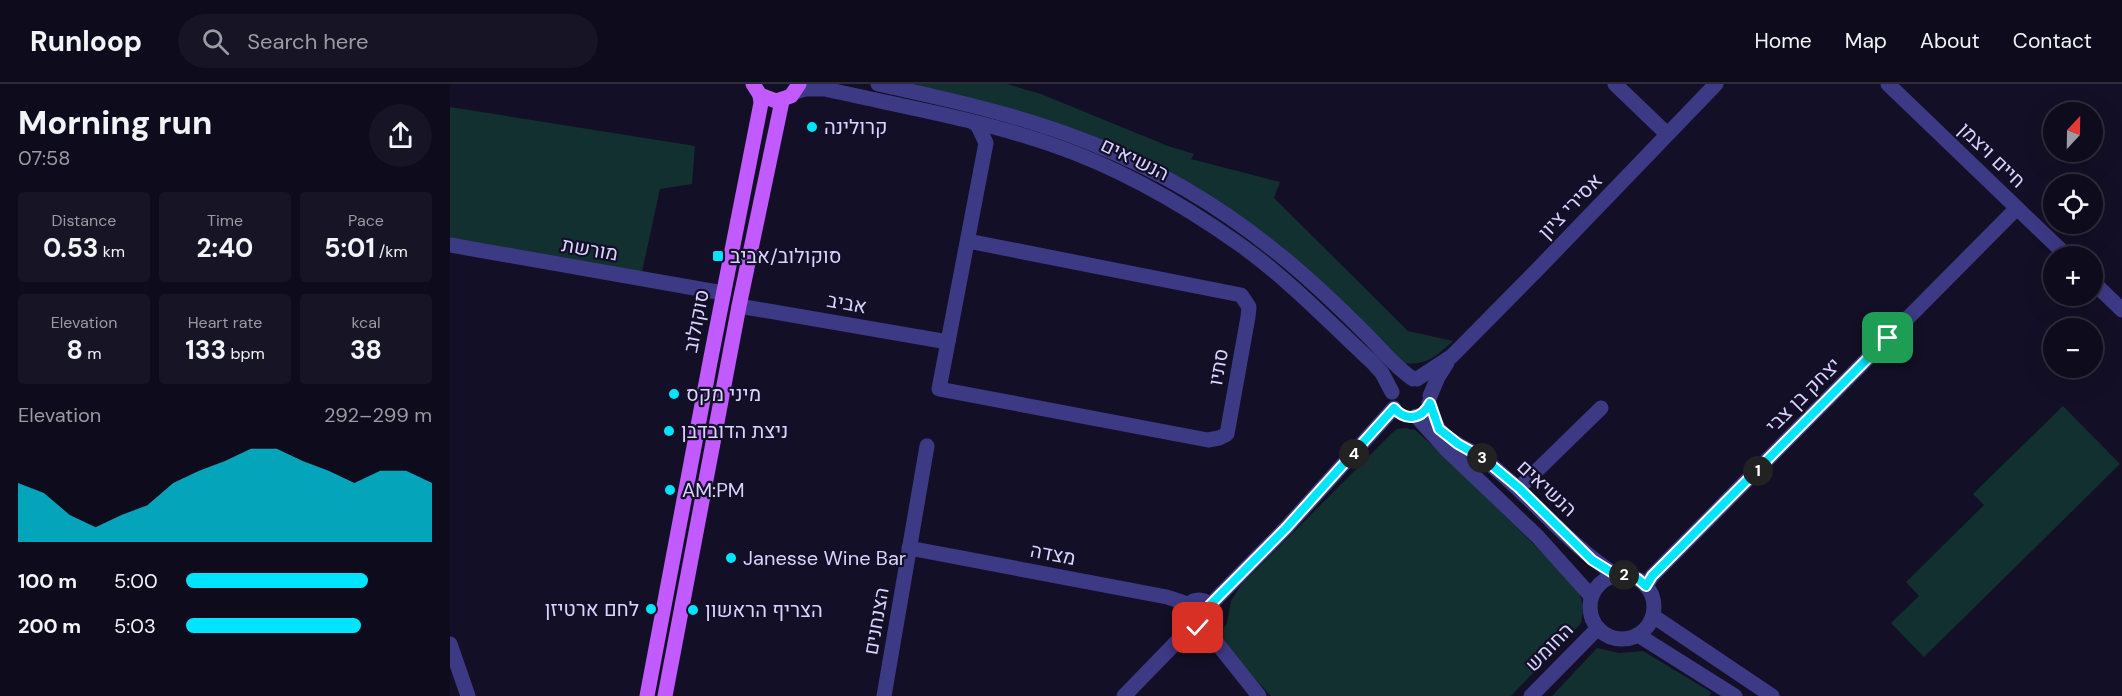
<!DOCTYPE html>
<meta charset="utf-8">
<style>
:root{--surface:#0e0b1c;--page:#171425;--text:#f1f3f6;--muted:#9b9ba3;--line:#2e2b3b;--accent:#00e5ff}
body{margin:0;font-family:"DM Sans",Heebo,sans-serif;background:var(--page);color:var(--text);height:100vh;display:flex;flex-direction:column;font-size:22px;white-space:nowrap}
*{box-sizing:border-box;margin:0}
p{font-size:20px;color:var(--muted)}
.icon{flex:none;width:33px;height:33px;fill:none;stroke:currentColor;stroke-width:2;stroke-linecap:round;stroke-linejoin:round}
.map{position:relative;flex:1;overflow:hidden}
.side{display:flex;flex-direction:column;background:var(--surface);width:450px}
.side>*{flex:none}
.needle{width:39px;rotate:22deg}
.tools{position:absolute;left:1593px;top:18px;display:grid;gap:12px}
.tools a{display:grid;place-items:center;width:60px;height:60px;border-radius:50%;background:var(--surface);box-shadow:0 6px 24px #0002,0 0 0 2px var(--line);font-size:30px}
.pin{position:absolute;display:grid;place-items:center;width:51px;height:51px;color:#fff;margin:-26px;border-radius:12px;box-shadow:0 3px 9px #0006}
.km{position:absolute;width:30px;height:30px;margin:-15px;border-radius:50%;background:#222;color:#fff;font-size:16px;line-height:30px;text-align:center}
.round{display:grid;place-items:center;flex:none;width:63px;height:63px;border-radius:32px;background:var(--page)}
.head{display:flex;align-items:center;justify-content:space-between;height:102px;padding:0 18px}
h1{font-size:33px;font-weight:700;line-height:45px}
.figures{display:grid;grid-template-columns:repeat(3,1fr);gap:9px;height:102px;padding:6px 18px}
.figures div{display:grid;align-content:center;border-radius:6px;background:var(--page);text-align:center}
.figures b{font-size:26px;font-weight:700}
.figures small{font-size:16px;font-weight:400}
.figures p{font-size:16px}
.chart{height:168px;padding:12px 18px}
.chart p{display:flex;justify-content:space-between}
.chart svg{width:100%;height:108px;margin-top:6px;fill:var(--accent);opacity:.7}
ul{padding:0 18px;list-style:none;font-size:20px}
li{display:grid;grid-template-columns:96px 72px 1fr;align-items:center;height:45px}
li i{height:15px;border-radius:8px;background:var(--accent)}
header{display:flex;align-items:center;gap:36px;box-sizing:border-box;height:84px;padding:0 30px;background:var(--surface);border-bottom:2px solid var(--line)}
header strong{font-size:28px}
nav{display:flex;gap:33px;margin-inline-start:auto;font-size:21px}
.search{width:420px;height:54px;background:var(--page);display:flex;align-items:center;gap:15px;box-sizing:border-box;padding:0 21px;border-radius:33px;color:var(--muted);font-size:22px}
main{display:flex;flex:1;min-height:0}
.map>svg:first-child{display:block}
.green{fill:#12302f}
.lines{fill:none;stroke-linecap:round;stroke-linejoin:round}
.minor{stroke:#3d3a85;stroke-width:15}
.major{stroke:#c25bff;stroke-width:15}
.route-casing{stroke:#fff;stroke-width:12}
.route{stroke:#00e5ff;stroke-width:8}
.poi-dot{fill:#00e5ff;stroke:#130f26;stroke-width:2}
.labels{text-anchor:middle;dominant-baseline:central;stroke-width:4.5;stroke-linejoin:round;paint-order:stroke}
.poi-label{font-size:20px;fill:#d9d4ff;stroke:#130f26;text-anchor:start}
.street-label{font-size:20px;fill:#d9d4ff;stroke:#130f26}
</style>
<header>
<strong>Runloop</strong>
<div class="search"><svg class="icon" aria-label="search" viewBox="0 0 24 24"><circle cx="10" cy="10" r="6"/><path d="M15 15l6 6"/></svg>Search here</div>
<nav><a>Home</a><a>Map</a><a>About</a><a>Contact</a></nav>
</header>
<main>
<section class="side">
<div class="head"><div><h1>Morning run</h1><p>07:58</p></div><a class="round"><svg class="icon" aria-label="share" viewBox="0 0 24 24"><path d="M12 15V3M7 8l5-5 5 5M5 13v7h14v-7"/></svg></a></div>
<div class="figures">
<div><p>Distance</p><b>0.53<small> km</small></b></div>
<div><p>Time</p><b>2:40</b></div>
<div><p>Pace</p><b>5:01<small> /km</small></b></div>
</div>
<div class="figures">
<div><p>Elevation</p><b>8<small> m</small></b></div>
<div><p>Heart rate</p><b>133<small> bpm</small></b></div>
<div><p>kcal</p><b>38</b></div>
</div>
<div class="chart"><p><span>Elevation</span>292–299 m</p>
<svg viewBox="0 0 160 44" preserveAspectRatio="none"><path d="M0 44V20L10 24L20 33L30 38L40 33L50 29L60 20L70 15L80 11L90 6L100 6L110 11L120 15L130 20L140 15L150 15L160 20V44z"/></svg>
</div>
<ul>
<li><b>100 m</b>5:00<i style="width:74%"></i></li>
<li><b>200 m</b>5:03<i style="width:71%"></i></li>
</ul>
</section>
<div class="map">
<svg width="1672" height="612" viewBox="0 0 1672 612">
<rect width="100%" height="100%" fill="#130f26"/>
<g class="green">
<path d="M454,0H557L591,10L718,62L744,70L741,75L830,98L824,114L958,247L1003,257C986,272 977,282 953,279L735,99Z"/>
<path d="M0,23L245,62L242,100L210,105L192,188L0,154Z"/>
<path d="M1613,322L1670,380L1474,573L1441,539L1469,512L1456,498L1534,421L1523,410Z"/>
<path d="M956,344L965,346L989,367L1124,500C1133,513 1134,523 1131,539L1061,612H821L767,554L777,539L781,517L791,501L942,349L947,345Z"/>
<path d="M1147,564L1169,569L1193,567L1261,608L1259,612H1102Z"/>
</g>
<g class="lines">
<g class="minor">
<path d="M428,0C501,16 574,32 643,60C711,87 774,125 830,171C861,196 889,223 917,251C932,266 945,283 963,295"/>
<path d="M1165,0L1217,50"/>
<path d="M1438,0L1617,172"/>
<path d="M345,8L355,5H375C450,22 527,35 600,60C668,83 731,119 789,160C837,194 879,238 922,278L932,289L942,308"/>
<path d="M518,157L791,211L799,223L798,233L777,350L769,354L758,356L489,305L536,59L528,42L523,38"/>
<path d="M0,161L273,209"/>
<path d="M1642,197L1672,226"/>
<path d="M289,222L498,258"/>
<path d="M967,295L1002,272L1086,187L1266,0"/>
<path d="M980,312L988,293L997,279"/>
<path d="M979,319C982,327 984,338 989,345C1000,360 1021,365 1035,376C1081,412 1117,460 1166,491"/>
<path d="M966,332L996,365L1088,453L1141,512"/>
<path d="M1069,404L1151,324"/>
<path d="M459,464L717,513L738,520"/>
<circle cx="1172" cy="523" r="32"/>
<path d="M1196,502L1202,492L1567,124"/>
<circle cx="749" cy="530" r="14"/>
<path d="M760,521L836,444L944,324"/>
<path d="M1203,532L1322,612"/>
<path d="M754,543L809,612"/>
<path d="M1188,551L1285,612"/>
<path d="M0,560L18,612"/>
<path d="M434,612L477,362"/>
<path d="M674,612L742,542"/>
<path d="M1081,612L1148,544"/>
</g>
<g class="major">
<path d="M303,0L310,11L326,17L341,12L349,0"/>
<path d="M197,612L261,273L311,19L310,11"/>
<path d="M215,612L289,222L332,17"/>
</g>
</g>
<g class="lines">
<g class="route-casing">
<path id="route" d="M748,544C760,542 766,533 760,521L836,444L944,324C956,338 972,335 980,319L989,345L1008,360L1033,374L1069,404L1142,476L1166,491H1177L1188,495L1196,502L1202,492L1438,254"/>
</g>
<use href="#route" class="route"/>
</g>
<g class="poi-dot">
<circle cx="362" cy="43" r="6"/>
<rect x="262" y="166" width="12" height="12" rx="3"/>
<circle cx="224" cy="310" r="6"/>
<circle cx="219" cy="347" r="6"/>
<circle cx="220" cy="406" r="6"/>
<circle cx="281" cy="474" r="6"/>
<circle cx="201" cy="525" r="6"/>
<circle cx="243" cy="526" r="6"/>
</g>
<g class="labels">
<g class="poi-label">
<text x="374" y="43">קרולינה</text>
<text x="280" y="172">סוקולוב/אביב</text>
<text x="236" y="310">מיני מקס</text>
<text x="231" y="347">ניצת הדובדבן</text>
<text x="232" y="406">AM:PM</text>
<text x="293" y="474">Janesse Wine Bar</text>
<text x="189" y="525" text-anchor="end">לחם ארטיזן</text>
<text x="255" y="526">הצריף הראשון</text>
</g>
<g class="street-label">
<text transform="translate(1542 71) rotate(44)">חיים ויצמן</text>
<text transform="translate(685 75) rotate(26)">הנשיאים</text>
<text transform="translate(1120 122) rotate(-46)">אסירי ציון</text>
<text transform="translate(140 165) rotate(10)">מורשת</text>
<text transform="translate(397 219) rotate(10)">אביב</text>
<text transform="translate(246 237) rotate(-79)">סוקולוב</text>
<text transform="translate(768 283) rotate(-80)">סתיו</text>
<text transform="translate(1353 311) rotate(-45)">יצחק בן צבי</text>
<text transform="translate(1097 404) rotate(43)">הנשיאים</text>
<text transform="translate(603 470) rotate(11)">מצדה</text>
<text transform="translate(426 537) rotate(-80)">הצנחנים</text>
<text transform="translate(1099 563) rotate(-46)">החומש</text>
</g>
</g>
</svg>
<div class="tools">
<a><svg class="needle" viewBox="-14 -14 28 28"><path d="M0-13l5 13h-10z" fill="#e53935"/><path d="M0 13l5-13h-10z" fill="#9b9ba3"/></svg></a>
<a><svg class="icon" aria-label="locate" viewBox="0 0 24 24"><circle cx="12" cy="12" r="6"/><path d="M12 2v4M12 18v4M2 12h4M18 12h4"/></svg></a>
<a>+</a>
<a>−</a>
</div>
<div class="pin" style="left:1438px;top:254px;background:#1e9e55"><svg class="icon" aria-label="arrive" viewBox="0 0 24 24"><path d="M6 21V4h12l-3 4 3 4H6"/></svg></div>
<div class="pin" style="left:748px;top:544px;background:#d93025"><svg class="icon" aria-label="check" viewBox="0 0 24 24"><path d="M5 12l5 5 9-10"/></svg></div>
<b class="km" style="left:1308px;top:387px">1</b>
<b class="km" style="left:1174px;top:491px">2</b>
<b class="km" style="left:1032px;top:374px">3</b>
<b class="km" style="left:904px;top:370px">4</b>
</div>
</main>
